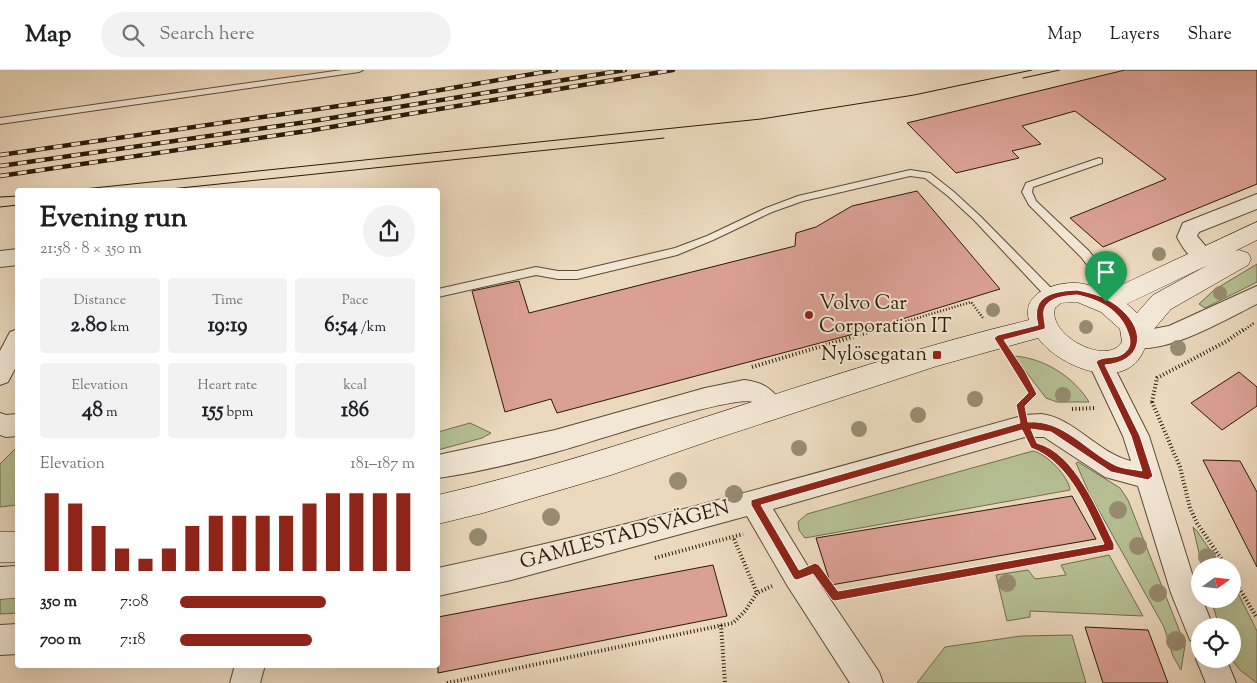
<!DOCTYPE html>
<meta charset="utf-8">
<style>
:root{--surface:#fff;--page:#f2f2f2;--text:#202124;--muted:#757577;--line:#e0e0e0;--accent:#8f2418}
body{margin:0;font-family:"Sorts Mill Goudy",serif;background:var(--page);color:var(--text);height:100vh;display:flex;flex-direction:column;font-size:19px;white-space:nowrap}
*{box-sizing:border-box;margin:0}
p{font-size:16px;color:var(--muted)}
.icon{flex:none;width:28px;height:28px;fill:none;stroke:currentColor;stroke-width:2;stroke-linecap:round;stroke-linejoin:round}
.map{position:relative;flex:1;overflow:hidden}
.side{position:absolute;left:15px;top:118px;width:425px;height:480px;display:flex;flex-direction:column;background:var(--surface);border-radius:5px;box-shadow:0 5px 20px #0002}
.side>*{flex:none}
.needle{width:32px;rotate:75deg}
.tools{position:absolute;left:1191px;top:488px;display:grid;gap:10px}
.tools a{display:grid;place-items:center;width:50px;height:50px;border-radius:50%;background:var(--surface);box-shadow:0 5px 20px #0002;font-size:25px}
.pin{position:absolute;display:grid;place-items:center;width:42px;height:42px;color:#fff;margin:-51px -21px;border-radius:50% 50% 50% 0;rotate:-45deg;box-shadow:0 0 5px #0007}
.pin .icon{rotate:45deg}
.round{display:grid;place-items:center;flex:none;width:52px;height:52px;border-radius:26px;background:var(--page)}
.head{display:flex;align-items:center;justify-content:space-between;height:85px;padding:0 25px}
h1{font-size:28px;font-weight:700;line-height:38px}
.figures{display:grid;grid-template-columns:repeat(3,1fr);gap:8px;height:85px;padding:5px 25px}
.figures div{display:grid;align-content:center;border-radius:5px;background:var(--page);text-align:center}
.figures b{font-size:21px;font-weight:700}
.figures small{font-size:14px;font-weight:400}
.figures p{font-size:14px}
.chart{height:140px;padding:10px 25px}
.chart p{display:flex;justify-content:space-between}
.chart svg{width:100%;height:90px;margin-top:5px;stroke:var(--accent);stroke-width:6}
ul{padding:0 25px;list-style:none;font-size:16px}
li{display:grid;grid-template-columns:80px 60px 1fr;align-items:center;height:38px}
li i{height:12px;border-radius:6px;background:var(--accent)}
header{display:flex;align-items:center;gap:30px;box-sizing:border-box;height:70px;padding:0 25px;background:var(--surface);border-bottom:1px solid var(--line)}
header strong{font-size:24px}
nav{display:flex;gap:28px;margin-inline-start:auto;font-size:18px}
.search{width:350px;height:45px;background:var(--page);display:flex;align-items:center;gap:12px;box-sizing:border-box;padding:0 18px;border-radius:28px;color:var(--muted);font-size:19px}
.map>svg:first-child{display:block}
.green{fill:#b5bf93;stroke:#706d4c}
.building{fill:#dba094;stroke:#2b1b06}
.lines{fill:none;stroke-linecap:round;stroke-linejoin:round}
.lane-casing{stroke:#5b4a34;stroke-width:2}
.street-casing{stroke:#5b4a34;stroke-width:2}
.secondary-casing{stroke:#2b1b06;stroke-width:1}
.path-far1{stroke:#2b1b06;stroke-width:2.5;stroke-dasharray:1 2;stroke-linecap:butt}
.path{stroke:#2b1b06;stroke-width:4;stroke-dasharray:1 2.5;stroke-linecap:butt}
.lane{fill:#f2e6d4;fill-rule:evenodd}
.street{fill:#f2e6d4;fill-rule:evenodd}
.secondary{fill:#f2e6d4;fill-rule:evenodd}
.tram{stroke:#2b1b06;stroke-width:1}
.rail-casing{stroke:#2b1b06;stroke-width:4.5}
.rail{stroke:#f2e6d4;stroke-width:3;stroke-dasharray:9;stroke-linecap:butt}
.tree{fill:#988b6f}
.route{fill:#8f2418;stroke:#fff;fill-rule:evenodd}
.poi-dot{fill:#8f2418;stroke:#f2e6d4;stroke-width:2}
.labels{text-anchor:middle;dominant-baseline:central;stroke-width:4;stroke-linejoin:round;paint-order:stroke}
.poi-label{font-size:20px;fill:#2b1b06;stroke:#f2e6d4;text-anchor:start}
.street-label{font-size:20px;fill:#2b1b06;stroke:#f2e6d4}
</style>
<header>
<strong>Map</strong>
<div class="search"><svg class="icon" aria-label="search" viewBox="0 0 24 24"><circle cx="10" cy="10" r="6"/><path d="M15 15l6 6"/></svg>Search here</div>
<nav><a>Map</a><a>Layers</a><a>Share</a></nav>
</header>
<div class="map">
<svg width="1257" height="613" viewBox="0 0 1257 613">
<rect width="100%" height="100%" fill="#ebd8bd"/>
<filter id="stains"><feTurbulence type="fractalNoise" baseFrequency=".004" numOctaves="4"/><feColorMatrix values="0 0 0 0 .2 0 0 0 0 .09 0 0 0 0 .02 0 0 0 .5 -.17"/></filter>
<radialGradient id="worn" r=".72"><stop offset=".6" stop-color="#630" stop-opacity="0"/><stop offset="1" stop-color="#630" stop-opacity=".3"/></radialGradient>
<g class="green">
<path d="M1257,194V212L1205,238L1199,234L1214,220Z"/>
<path d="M1014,286C1044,288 1074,307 1089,332H1057L1046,328Z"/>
<path d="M470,353L491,363L482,368L438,380V362Z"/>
<path d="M17,377V435L0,437V394Z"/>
<path d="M1033,381C1046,383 1069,407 1070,420L805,468L799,460L798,452L807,444Z"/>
<path d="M1078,392L1120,418L1128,430L1185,575L1181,600L1173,586L1164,557L1089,423L1076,393Z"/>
<path d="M1193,457L1197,461L1221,496H1202Z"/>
<path d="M1109,485L1143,546L1030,541V547L1007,551L996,505L1028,500L1035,509L1066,505L1061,495Z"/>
<path d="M1233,513L1257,561V613L1240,600L1231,589H1232V556H1219L1211,529H1232Z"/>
<path d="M17,525V543L0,544V526Z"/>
<path d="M1072,565L1086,613H917L945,577L1021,566Z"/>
</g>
<g class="building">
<path d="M1125,0H1257V114L1103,177L1070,148L1166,109L1075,41L1022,56L1041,74L1012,81L1019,88L956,103L907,53Z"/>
<path d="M917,121L1000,219L850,265L557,343L551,329L505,342L472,221L519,211L529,243L795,176L796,163L816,157L852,136Z"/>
<path d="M1239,302L1257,317V336L1222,360L1191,333Z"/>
<path d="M1203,390L1240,391L1257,422V497Z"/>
<path d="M1072,426L1096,469L831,515L816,468Z"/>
<path d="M713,495L727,546L438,603V547Z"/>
<path d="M1085,557L1148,560L1168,613H1103Z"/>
</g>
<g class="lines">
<g class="lane-casing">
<g id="lane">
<path d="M342,0H363L359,2L0,54V48Z"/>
<path d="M1099,88L1102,89V93L1033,117L1032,122L1036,131L1089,181L1122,224L1123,227L1122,230H1114L1081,187L1029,135L1022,122L1026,113Z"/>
<path d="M910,100L930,103L954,122L980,146L1056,223L1057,226L1056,229H1048L974,150L948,126L925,108L910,106L803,131L772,142L713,170L677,185L577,209H558L536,205L438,227V219L536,197L558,201H577L675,178L707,166L766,138L798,126Z"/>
</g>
</g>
<g class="street-casing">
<g id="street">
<path d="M1257,124V139L1199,162L1197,166L1214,186L1211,191C1194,197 1184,180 1177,167L1183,153Z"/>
<path d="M18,179V195L0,197V181Z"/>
<path d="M1257,216V234C1224,250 1162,288 1126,276L1123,270L1126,264L1169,256Z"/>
<path d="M18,259V293L8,312L0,315V281L10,262Z"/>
<path d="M1100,282L1108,285L1149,366L1200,529H1202L1213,556H1200V575L1190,570L1171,523L1138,416L1105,407L1044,367H1025L773,439L807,495L879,602L883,613H850L787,515L747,446L511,510L438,526V498C636,456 830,399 1025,345C1030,345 1036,344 1041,344C1073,347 1099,384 1131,391L1123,366L1088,292L1092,285Z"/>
<path d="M744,310C764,312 775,320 784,338L781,345C765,351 762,344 753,332C734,324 586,374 556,382C520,392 474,403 438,408V385L555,360L705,318Z"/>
<path d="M0,343L6,345L18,344V366L6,367L0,365Z"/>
<path d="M18,554V584L0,585V555Z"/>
<path d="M1200,579V589H1226L1236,613H1206L1196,589Z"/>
<path d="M235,595H265L260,613H230Z"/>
</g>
</g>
<g class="secondary-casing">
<g id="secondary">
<path d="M1257,152V170L1235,181L1239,180L1248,183L1251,189L1248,195L1171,239L1148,266C1148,273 1145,278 1142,284C1121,323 1057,295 1038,268L937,296L715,369L611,405L483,443L438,454V425C638,378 829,298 1029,250C1021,223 1055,212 1076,213C1086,213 1097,218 1106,222ZM1208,195L1153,225L1137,243L1127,234ZM1077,232L1101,242L1120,259L1122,272C1107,297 1047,265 1055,238L1061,233Z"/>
<rect x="0" y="462" width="18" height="30"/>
<path d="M18,496V528L0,529V497Z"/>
</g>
</g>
<g class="path-far1">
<path d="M874,261L971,232L983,248"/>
<path d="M1243,261L1254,253"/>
</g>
<g class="path">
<path d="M1013,290L1033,324L1026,330"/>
<path d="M752,297L879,259"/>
<path d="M1152,332L1180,397L1190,438L1197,453L1226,496"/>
<path d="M1152,332L1157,308L1227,271L1244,259"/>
<path d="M1072,339L1094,338"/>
<path d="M734,469L757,523"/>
<path d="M655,488L743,464"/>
<path d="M1232,506L1257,548"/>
<path d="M845,525L1111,477L1090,434L1070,402"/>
<path d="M721,555L725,613"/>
<path d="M447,613L733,553L745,541L757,523L772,516"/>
</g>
<use href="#lane" class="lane"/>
<use href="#street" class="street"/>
<use href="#secondary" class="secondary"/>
<g class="tram">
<path d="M1023,8L1060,0"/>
<path d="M74,120L761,49L914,25L1032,0"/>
<path d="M161,120L664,68"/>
<path d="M0,127L18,126"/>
<path d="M0,137L18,135"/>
</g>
<g class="rail-casing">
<g id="rail">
<path d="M0,85L394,28L556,0"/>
<path d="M0,96L307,52L625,0"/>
<path d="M0,106L307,61L673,0"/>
</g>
</g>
<use href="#rail" class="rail"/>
</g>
<g class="tree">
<circle cx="1159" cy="184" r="7"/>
<circle cx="1220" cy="223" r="7"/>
<circle cx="993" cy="240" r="7"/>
<circle cx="1086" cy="257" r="7"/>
<circle cx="1178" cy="278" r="8"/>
<circle cx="1063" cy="325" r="8"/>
<circle cx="975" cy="329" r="8"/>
<circle cx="918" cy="345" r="8"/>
<circle cx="859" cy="359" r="8"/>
<circle cx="799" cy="378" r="8"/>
<circle cx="678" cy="411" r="9"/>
<circle cx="734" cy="424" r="9"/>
<circle cx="1118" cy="440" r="9"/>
<circle cx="551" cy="447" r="9"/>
<circle cx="478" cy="467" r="9"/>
<circle cx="1138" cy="476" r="9"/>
<circle cx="1207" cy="487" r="9"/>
<circle cx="1007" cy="513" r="9"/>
<circle cx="1158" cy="523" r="9"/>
<circle cx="1176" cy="571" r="10"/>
</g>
<path class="route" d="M1077,220C1093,223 1110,228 1122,240C1148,263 1141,292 1105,295L1140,366L1153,406L1148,410L1111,402L1051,362L1031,359L1037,373C1075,383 1098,441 1114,474V480L835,531L832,530L813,504L797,510L794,509L751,435V430L1020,353L1016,335L1028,323L994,268L998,265L1038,255C1030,225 1054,221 1077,220ZM1077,225C1101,230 1122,241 1129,266C1131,272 1130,279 1124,283C1116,290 1102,285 1096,292L1131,366L1142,401C1134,399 1123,399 1115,395C1086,381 1063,349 1028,352L1025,336L1037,324L1025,301L1004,270L1045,259C1046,255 1044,252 1044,247C1041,228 1063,226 1077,225ZM1022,360L1031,378C1070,392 1087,439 1104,474L838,521L819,495L815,493L799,500L761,435Z"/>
<g class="poi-dot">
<circle cx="809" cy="245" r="5"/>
<rect x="932" y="280" width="10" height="10" rx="2.5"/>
</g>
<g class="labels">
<g class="poi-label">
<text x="819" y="234">Volvo Car<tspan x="819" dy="23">Corporation IT</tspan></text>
<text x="927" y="285" text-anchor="end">Nylösegatan</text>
</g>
<g class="street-label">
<text transform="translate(625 466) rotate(-15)">GAMLESTADSVÄGEN</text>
</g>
</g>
<rect width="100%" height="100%" filter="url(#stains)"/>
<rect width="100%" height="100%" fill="url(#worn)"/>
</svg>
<div class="tools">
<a><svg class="needle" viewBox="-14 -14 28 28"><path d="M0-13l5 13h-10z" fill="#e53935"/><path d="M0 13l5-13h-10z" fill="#757577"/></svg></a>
<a><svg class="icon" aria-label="locate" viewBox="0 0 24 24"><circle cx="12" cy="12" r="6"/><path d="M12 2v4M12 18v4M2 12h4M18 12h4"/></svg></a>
</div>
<div class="pin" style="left:1106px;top:232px;background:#1e9e55"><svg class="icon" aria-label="arrive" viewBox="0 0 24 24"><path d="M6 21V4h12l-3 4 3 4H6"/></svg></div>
<section class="side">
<div class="head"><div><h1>Evening run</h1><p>21:58 · 8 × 350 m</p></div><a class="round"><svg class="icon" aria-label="share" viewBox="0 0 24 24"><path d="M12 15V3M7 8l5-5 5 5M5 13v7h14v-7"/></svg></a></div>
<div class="figures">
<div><p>Distance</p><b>2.80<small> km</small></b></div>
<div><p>Time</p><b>19:19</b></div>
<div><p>Pace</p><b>6:54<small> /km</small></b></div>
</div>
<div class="figures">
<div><p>Elevation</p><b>48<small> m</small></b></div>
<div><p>Heart rate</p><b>155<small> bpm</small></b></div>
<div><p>kcal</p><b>186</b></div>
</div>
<div class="chart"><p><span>Elevation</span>181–187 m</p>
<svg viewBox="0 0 160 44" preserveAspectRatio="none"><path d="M5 44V6M15 44V11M25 44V22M35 44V33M45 44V38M55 44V33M65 44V22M75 44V17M85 44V17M95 44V17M105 44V17M115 44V11M125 44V6M135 44V6M145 44V6M155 44V6"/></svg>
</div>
<ul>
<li><b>350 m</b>7:08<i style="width:62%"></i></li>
<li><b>700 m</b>7:18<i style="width:56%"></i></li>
</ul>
</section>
</div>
